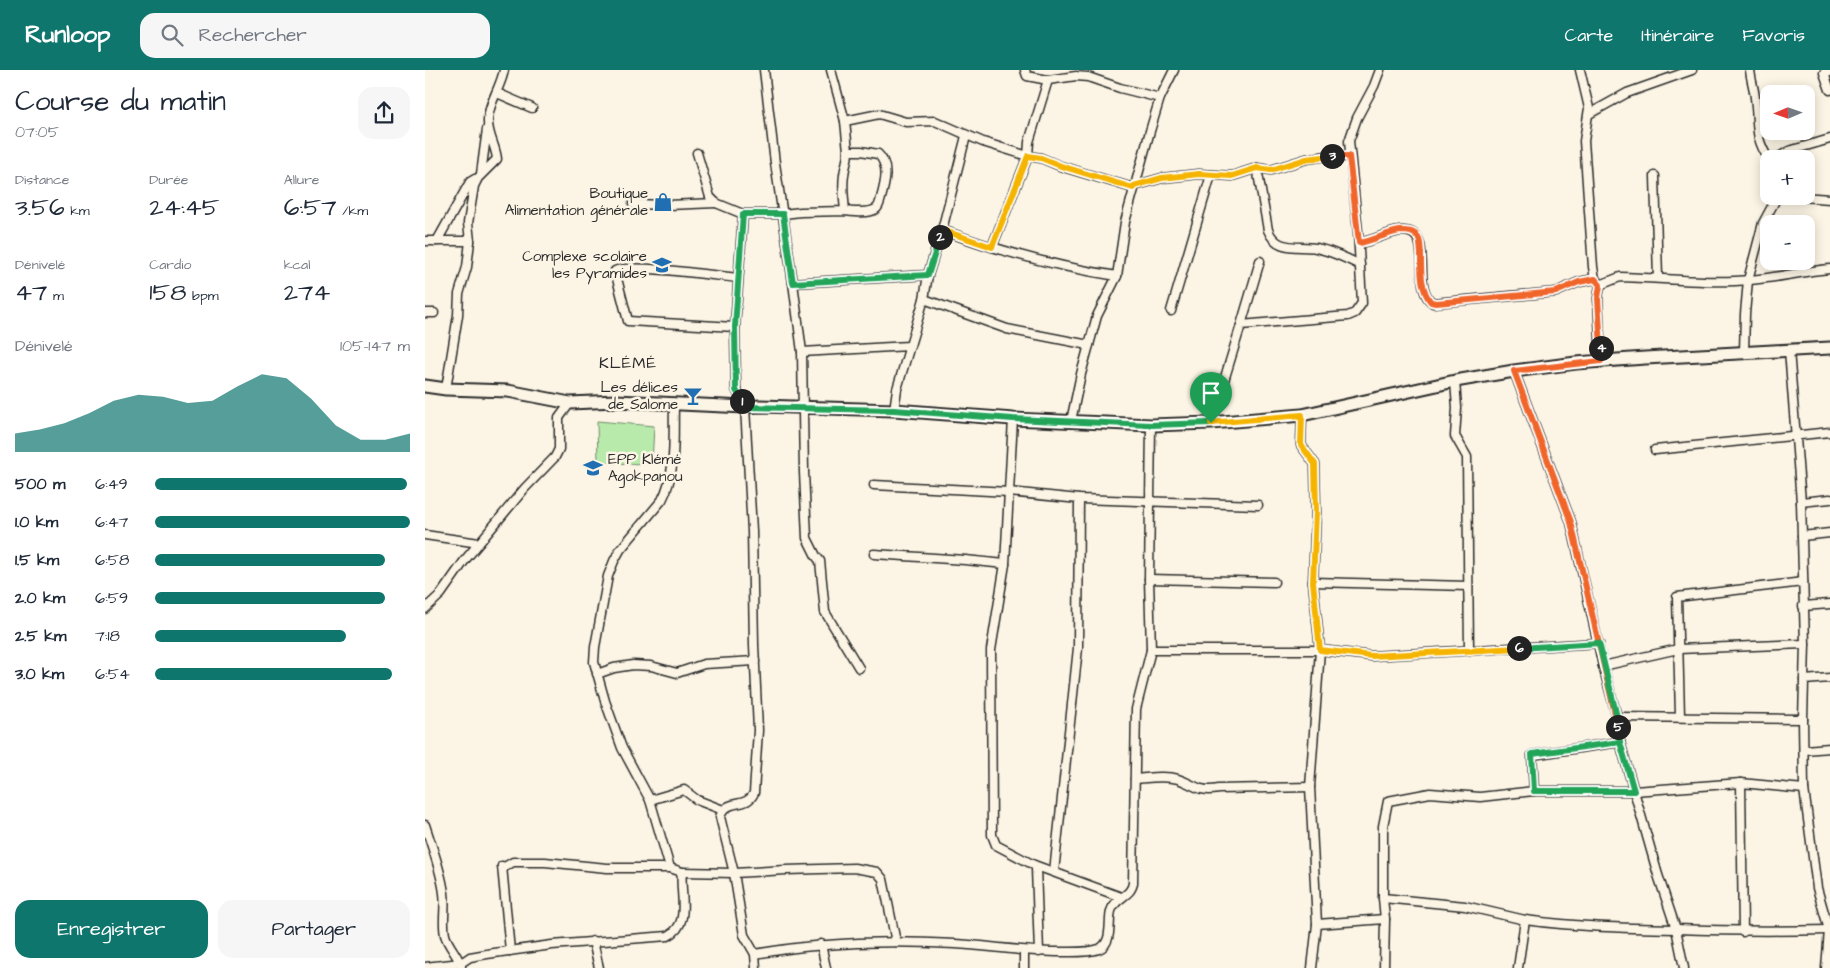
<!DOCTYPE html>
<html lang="fr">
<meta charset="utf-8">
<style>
:root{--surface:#fff;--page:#f6f6f7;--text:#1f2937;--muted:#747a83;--accent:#0f766e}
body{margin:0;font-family:"Architects Daughter",sans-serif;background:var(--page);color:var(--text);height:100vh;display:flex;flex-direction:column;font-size:19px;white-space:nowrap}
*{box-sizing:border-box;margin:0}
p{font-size:16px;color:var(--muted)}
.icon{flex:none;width:28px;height:28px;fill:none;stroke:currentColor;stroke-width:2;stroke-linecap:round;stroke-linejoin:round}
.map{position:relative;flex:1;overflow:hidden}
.details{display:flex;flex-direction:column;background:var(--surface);width:425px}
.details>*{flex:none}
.needle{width:32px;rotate:268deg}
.tools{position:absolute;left:1335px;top:15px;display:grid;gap:10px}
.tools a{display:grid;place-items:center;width:55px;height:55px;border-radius:10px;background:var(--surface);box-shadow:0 2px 12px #0003;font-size:25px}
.pin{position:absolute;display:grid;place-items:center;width:42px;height:42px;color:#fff;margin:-51px -21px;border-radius:50% 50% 50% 0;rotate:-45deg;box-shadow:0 0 5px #0007}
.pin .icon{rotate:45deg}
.km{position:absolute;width:25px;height:25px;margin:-12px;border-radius:50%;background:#222;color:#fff;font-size:14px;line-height:25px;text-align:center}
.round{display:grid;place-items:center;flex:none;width:52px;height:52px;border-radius:15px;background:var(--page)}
.summary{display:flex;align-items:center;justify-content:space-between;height:85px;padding:0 15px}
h1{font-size:28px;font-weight:600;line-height:38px}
.metrics{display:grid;grid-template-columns:repeat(3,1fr);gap:8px;height:85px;padding:5px 15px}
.metrics div{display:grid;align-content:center}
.metrics b{font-size:25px;font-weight:600}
.metrics small{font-size:14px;font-weight:400}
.metrics p{font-size:14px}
.chart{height:140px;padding:10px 15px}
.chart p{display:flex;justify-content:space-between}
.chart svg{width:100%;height:90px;margin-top:5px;fill:var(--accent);opacity:.7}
.cta{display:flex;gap:10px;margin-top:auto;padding:10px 15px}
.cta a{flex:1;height:58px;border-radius:15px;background:var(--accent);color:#fff;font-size:20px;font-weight:600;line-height:58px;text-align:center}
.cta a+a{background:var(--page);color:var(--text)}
ul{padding:0 15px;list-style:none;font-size:16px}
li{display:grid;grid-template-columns:80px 60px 1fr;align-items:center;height:38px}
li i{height:12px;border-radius:6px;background:var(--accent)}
header{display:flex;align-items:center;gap:30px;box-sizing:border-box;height:70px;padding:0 25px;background:var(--accent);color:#fff}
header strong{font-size:24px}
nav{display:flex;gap:28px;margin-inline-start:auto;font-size:18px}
.search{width:350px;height:45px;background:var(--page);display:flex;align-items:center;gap:12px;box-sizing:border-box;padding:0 18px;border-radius:15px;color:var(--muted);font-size:19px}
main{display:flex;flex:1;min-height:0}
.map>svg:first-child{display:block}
.pitch{fill:#b7eaab;stroke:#718a6b}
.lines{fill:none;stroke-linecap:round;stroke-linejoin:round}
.street-casing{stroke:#2b2b2b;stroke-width:11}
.secondary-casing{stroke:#2b2b2b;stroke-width:15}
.street{stroke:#fcf5e5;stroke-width:8}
.secondary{stroke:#fcf5e5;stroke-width:11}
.split-1-casing{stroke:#fff;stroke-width:10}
.split-2-casing{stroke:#fff;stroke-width:10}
.split-3-casing{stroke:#fff;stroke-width:10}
.split-4-casing{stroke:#fff;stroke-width:10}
.split-5-casing{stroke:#fff;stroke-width:10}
.split-6-casing{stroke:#fff;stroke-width:10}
.split-7-casing{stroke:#fff;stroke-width:10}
.split-1{stroke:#22a559;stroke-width:6}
.split-2{stroke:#22a559;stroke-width:6}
.split-3{stroke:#f5b400;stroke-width:6}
.split-4{stroke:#f0652b;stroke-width:6}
.split-5{stroke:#f0652b;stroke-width:6}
.split-6{stroke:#22a559;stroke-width:6}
.split-7{stroke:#f5b400;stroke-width:6}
.labels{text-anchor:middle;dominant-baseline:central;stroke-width:5;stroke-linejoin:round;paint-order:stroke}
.poi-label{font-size:15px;fill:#2b2b2b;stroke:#fcf5e5;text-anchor:end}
.neighbourhood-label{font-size:16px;letter-spacing:1px;fill:#2b2b2b;stroke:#fcf5e5}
</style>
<header>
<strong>Runloop</strong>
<div class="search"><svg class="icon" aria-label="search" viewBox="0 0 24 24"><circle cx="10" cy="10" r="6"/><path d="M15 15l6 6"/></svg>Rechercher</div>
<nav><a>Carte</a><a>Itinéraire</a><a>Favoris</a></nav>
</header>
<main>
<section class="details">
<div class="summary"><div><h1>Course du matin</h1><p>07:05</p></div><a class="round"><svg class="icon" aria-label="share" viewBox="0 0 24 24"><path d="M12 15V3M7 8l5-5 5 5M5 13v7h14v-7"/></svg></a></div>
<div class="metrics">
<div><p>Distance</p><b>3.56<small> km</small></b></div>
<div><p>Durée</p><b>24:45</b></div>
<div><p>Allure</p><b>6:57<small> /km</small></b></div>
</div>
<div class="metrics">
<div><p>Dénivelé</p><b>47<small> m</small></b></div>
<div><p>Cardio</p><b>158<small> bpm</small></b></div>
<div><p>kcal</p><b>274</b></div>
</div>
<div class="chart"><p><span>Dénivelé</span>105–147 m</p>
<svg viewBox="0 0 160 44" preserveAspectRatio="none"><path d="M0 44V35L10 33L20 30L30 25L40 19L50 16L60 17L70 20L80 19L90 12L100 6L110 8L120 18L130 31L140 38L150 38L160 35V44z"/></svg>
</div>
<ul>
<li><b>500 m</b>6:49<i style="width:99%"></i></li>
<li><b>1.0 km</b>6:47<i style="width:100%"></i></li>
<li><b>1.5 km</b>6:58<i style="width:90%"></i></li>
<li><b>2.0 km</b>6:59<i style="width:90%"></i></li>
<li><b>2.5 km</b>7:18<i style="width:75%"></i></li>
<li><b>3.0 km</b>6:54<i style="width:93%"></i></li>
</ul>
<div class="cta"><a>Enregistrer</a><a>Partager</a></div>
</section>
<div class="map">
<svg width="1405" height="898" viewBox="0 0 1405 898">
<rect width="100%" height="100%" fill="#fcf5e5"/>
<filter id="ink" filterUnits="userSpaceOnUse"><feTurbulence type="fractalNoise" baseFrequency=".02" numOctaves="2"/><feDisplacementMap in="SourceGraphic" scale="10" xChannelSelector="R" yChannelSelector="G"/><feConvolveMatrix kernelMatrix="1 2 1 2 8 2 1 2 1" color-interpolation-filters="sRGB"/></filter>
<g filter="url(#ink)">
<path class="pitch" d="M172,351L229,356L227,394L173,393Z"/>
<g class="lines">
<g class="street-casing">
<g id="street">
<path d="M339,0L350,93L368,213L377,282L379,402L382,468L391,486L395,491L400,542L434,598"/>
<path d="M406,0L420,51L423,81"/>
<path d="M600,0L602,6L623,10L604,72L603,86L616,88L635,96L708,118"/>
<path d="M1155,0L1164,38L1159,71L1168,197L1170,209L1172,211"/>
<path d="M1325,0C1326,10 1329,18 1330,28C1334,56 1328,64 1344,90"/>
<path d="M1405,2L1399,3L1405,20"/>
<path d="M623,10L651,6L663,7L695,18L735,28"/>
<path d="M72,23L107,38"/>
<path d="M1164,44L1202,23L1267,0"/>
<path d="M420,51L454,44L481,52L510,51L558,72L603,86L567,177"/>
<path d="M272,83L285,127L291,133L318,144H358L376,142L420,141C419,129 417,117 419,105C420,95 423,92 423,81H436L453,84C465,95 460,114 456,128C455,132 454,137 451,139C443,144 429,142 420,141"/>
<path d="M1351,89L1364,81L1405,69"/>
<path d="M832,98L843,160C852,182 872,175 891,178C906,181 921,188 935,195"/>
<path d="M56,104L62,59"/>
<path d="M1230,106L1233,208"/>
<path d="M709,116L737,108L774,104L807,106L832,98L846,100L881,89L902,86L924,87"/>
<path d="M1363,126L1405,129"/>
<path d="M208,134L243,135L291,133"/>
<path d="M318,144L310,257L311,319L320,337L327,461L329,575L333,660L329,723C321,740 302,727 295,747L309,803L319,865L330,884L331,898"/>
<path d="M517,160C574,181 632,197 692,206"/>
<path d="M0,171H45"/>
<path d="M12,171L45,112L50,109"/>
<path d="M934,173C948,171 961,163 975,161C1013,158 984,217 1008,233L1131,222L1154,212L1170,209"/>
<path d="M368,213L503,205"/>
<path d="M499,229L582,259L664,275"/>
<path d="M746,241L786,105"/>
<path d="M0,243H9"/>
<path d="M816,255L835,191"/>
<path d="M310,257L203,251L190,201C201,193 294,206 313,208"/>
<path d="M1364,280L1376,432L1380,574L1378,649L1379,719L1392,818L1404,860L1401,898"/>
<path d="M377,282L484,276"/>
<path d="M1319,282L1320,244L1323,210L1338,153L1351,129L1356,126"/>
<path d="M1176,291L1173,228L1175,215L1195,207C1238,208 1283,214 1325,210C1352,208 1378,201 1405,199"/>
<path d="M1089,301L1146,452L1178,596L1192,647L1195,672L1233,805L1251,859L1259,898"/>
<path d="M1030,311L1032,338L1030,366L1042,387L1044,581"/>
<path d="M21,319L33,245L34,224L42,197L45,171L43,153L49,116L53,108L72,89C71,76 62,64 63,50C63,34 76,17 79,0"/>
<path d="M469,340L472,319L499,229L503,205L517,160L541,66"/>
<path d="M877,345L876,375L890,394L891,442L888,512L895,580L885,717L892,854L887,898"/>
<path d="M588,349L580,494L566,580L567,765L571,775L609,795L611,798L614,882"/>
<path d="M646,351L656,304L672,246L692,206L700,152L725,61L735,28L749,0"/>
<path d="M786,353L816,255L923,246L930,243L937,233L933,162L924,71L932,48L949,16L955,0"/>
<path d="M1230,380L1405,362"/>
<path d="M449,415L584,422L654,429L833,435"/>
<path d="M1376,432L1405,429"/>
<path d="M0,465L54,473"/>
<path d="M1377,466L1405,463"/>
<path d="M449,484L540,490L580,494"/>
<path d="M724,509L849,512"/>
<path d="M888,512L1043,516"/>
<path d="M1378,536L1405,534"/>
<path d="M0,539L16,524L40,490L100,418L130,387L134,379V348L145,333"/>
<path d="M726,580H895L947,586L1174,573"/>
<path d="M1178,596L1253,579L1380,574"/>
<path d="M172,604L189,598L208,595L226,596L252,603L279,594L330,591"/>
<path d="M1379,610L1405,608"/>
<path d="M1192,647L1378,649"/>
<path d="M1255,647L1252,527L1378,512"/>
<path d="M1379,680L1405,678"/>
<path d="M710,709C723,708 740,705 753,709C771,715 774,723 794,719L885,717"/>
<path d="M1109,721L1107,685L1195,672"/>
<path d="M225,730L259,720L272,730L298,740"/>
<path d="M0,755C7,777 16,800 19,823C21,837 17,851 20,865C23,876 33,885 36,896"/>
<path d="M609,795L696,827"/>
<path d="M257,802L309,803L361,800L429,798L452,802L458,809L471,872"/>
<path d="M629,802L653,578L654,429"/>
<path d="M958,828L960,849L959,898"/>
<path d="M1100,850C1151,857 1201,858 1252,859C1303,861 1353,861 1404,860"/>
<path d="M892,854L960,849"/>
<path d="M1318,862L1316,713L1379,719"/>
<path d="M168,871L174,898"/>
<path d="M396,874L401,898"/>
<path d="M85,881L77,796L78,798L88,792H120L182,798H245"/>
<path d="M330,884C396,872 463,870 530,874C565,876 600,882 636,882C648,882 662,883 674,879C688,873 683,853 686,841C690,827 706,827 708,813L711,639L726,580L724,509L726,355"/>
<path d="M0,897L36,893L45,887L62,884L127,875L243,866C267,854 254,823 257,802L245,798L225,730L197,678L180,631L169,592L170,577L183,506L189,491L195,480L237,430C252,402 248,366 249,334"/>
<path d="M599,898V881"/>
<path d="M1093,898L1100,850L1040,836L958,828V756L963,731L1005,723L1055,727L1109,721H1209L1316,713"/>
</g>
</g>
<g class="secondary-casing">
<path id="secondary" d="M0,316L21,319L83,321L145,333L191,331L320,337L335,336L469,340L588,349L726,355L786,353L877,345L1030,311L1089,301L1151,293L1220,288L1405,278"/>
</g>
<use href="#street" class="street"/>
<use href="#secondary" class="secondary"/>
</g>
</g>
<g class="lines" filter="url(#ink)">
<g class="split-1-casing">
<path id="split-1" d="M317,331L320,337L469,340L588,349L726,355L786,353"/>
</g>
<g class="split-2-casing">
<path id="split-2" d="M317,331L311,320L310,257L318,144H358L368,213L503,205L515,167"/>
</g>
<g class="split-3-casing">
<path id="split-3" d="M515,167L517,160L567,177L603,86L616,88L636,96L708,118L709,116L737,108L774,104L807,106L832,98L846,100L881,89L907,86"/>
</g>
<g class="split-4-casing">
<path id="split-4" d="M907,86H924L934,173C948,171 961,163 975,161C982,161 989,161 993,167C996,172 995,178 996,183C996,198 995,220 1006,232L1011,233L1131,222L1154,212L1170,209L1175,215L1173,228L1176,278"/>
</g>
<g class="split-5-casing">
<path id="split-5" d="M1176,278V291L1089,301L1146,452L1193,657"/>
</g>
<g class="split-6-casing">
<path id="split-6" d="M1094,578L1174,573L1192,647L1195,672L1209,721H1109L1107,684L1195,672L1193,657"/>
</g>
<g class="split-7-casing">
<path id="split-7" d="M786,353L877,345L876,375L890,394L891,442L888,512L895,580L947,586L1094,578"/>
</g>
<use href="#split-1" class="split-1"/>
<use href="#split-2" class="split-2"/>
<use href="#split-3" class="split-3"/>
<use href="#split-4" class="split-4"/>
<use href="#split-5" class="split-5"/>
<use href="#split-6" class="split-6"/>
<use href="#split-7" class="split-7"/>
</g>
<defs>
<g id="shop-bare" transform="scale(1.5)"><path d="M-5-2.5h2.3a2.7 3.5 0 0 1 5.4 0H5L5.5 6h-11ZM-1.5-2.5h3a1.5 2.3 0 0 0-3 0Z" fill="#1f6fb2" stroke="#fcf5e5" stroke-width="2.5" paint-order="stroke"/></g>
<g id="school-bare" transform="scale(1.5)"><path d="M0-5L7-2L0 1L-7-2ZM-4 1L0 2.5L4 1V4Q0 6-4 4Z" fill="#1f6fb2" stroke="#fcf5e5" stroke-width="2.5" paint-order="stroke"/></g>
<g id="bar-bare" transform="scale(1.5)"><path d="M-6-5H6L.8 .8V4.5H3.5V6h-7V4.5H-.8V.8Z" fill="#1f6fb2" stroke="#fcf5e5" stroke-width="2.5" paint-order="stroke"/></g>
</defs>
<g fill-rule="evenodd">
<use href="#shop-bare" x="238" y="132"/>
<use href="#school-bare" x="237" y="195"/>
<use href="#bar-bare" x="268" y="326"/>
<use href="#school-bare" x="168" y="398"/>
</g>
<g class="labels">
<g class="poi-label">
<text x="223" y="123">Boutique<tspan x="223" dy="17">Alimentation générale</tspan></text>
<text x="222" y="186">Complexe scolaire<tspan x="222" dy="17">les Pyramides</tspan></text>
<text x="253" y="317">Les délices<tspan x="253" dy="17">de Salome</tspan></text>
<text x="183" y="389" text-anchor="start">EPP Klémé<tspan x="183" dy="17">Agokpanou</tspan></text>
</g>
<g class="neighbourhood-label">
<text x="203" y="293">KLÉMÉ</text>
</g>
</g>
</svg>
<div class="tools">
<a><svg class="needle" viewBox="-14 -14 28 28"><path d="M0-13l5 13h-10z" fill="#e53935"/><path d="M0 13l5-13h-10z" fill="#747a83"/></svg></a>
<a>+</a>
<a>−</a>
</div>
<div class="pin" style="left:786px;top:353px;background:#1e9e55"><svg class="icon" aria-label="arrive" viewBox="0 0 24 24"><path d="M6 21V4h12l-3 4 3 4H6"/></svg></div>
<b class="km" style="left:317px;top:331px">1</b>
<b class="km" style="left:515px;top:167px">2</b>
<b class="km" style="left:907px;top:86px">3</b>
<b class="km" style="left:1176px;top:278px">4</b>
<b class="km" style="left:1193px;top:657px">5</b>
<b class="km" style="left:1094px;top:578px">6</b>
</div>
</main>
